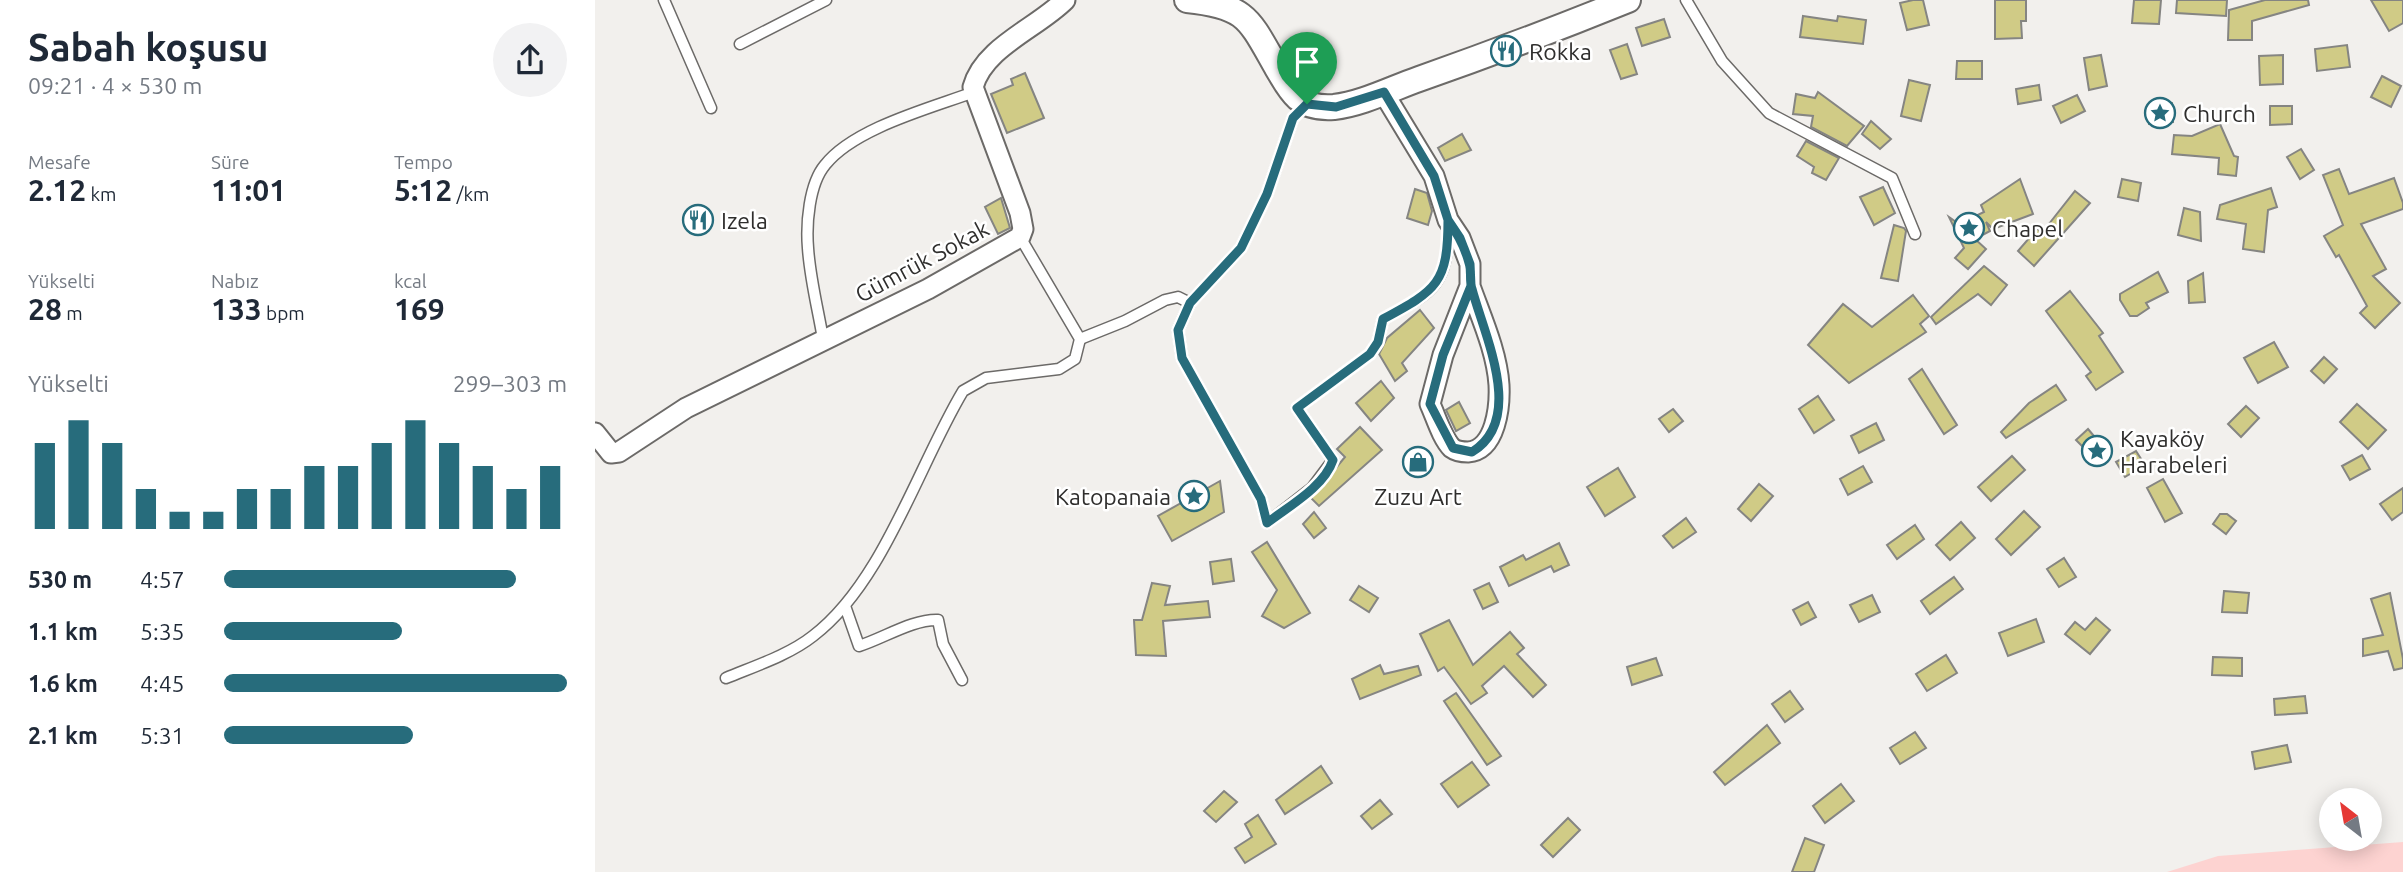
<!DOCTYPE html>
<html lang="tr">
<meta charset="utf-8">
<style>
:root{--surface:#fff;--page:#f2f2f3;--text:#1f2937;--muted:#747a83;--accent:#276c7c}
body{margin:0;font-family:Ubuntu,sans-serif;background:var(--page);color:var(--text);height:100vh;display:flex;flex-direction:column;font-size:26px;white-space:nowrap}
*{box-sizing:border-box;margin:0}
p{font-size:23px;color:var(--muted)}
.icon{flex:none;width:38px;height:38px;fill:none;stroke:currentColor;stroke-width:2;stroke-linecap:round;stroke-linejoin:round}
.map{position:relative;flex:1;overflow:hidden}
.panel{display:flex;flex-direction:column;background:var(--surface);width:595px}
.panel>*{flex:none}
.needle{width:46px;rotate:329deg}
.tools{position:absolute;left:1724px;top:788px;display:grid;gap:14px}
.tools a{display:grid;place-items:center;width:63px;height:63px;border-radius:50%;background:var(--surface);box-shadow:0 4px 18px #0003;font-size:35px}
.pin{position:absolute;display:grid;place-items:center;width:60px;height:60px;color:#fff;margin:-72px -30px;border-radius:50% 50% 50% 0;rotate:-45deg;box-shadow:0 0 7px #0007}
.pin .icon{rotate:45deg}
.round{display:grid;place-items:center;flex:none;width:74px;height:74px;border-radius:37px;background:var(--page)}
.overview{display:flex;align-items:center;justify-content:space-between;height:119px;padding:0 28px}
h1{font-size:38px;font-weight:600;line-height:52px}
.metrics{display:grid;grid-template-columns:repeat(3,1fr);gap:10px;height:119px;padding:7px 28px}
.metrics div{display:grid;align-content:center}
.metrics b{font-size:30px;font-weight:600}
.metrics small{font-size:19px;font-weight:400}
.metrics p{font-size:19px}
.chart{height:196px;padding:14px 28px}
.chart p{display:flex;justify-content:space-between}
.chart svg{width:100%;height:126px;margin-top:7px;stroke:var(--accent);stroke-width:6}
ul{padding:0 28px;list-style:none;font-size:23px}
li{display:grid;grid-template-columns:112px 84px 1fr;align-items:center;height:52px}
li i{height:18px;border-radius:9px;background:var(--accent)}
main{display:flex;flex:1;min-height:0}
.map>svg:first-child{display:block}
.green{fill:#fdd3d1}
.building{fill:#d0cb86;stroke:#858582;stroke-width:2}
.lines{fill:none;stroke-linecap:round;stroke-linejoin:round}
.service-casing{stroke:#6c6a68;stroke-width:13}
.minor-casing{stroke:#6c6a68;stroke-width:23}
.tertiary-casing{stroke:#6c6a68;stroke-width:28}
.service{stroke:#fff;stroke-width:10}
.minor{stroke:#fff;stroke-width:19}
.tertiary{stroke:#fff;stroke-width:24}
.route-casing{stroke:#fff;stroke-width:14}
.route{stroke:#276c7c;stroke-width:9}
.labels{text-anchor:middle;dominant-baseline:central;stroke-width:5;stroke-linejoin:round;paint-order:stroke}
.poi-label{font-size:23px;fill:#2f2e2d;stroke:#fff;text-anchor:start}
.street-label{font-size:23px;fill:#2f2e2d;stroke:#fff}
</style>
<main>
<section class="panel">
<div class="overview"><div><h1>Sabah koşusu</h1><p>09:21 · 4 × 530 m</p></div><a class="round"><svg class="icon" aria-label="share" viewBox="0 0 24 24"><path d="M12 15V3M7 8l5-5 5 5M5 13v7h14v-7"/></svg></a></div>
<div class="metrics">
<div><p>Mesafe</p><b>2.12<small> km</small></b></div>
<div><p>Süre</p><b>11:01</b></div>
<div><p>Tempo</p><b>5:12<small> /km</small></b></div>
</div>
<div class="metrics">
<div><p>Yükselti</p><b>28<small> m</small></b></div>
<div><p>Nabız</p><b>133<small> bpm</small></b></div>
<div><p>kcal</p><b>169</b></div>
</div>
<div class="chart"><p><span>Yükselti</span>299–303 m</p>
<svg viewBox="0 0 160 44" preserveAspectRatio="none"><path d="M5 44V14M15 44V6M25 44V14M35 44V30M45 44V38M55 44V38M65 44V30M75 44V30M85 44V22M95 44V22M105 44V14M115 44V6M125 44V14M135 44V22M145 44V30M155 44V22"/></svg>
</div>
<ul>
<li><b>530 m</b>4:57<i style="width:85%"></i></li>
<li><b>1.1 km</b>5:35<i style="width:52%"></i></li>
<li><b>1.6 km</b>4:45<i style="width:100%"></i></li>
<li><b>2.1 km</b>5:31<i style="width:55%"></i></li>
</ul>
</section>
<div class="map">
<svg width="1808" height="872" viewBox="0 0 1808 872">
<rect width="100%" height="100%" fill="#f2f0ed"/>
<path class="green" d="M1808,842V872H1572L1623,856Z"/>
<g class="building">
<path d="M1318,0H1328L1334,25L1312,30L1305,3Z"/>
<path d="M1400,0H1431V21H1426L1427,38L1400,39Z"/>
<path d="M1539,0H1566L1564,24L1537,23Z"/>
<path d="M1582,0H1632L1631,16L1581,13Z"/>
<path d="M1670,0H1713L1714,5L1657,21V40H1633L1634,10Z"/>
<path d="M1776,0H1808V23L1794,31Z"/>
<path d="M1208,16L1242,21L1243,16L1271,20L1268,44L1205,37Z"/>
<path d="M1069,19L1075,37L1047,46L1041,28Z"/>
<path d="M1032,44L1042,74L1026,79L1015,50Z"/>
<path d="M1752,45L1755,67L1722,71L1720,49Z"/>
<path d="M1506,55L1512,86L1494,90L1489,58Z"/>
<path d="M1688,55V84L1665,85L1664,56Z"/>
<path d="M1362,61H1387V79H1361Z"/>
<path d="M430,73L449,118L412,133L396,94L418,85L416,79Z"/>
<path d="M1787,76L1806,86L1796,107L1776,97Z"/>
<path d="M1314,80L1335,85L1326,121L1306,116Z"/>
<path d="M1444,85L1446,100L1423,104L1421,89Z"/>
<path d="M1223,92L1269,126L1252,146L1216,127L1218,116L1198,114L1201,94L1220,98Z"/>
<path d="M1482,95L1490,111L1466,123L1458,106Z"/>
<path d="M1577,103L1578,122L1554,124L1552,106Z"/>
<path d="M1675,106H1697V124L1675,125Z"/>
<path d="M1276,121L1296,139L1285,149L1267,134Z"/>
<path d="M1625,124L1639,156L1643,157L1641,176L1623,174L1624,158L1577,154L1579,135L1597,136Z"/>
<path d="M867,134L876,150L850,161L843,148Z"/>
<path d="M1211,141L1244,158L1231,180L1217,173L1219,167L1202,156Z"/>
<path d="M1706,149L1719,170L1705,179L1692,157Z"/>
<path d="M1744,169L1754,194L1799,178L1808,203V209L1766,224L1791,269L1778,276L1805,303L1780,328L1765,313L1772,306L1744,255L1741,257L1729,236L1748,225L1728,175Z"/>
<path d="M1425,179L1438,214L1398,229L1391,222L1395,231L1380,239L1391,249L1373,269L1360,258L1369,248L1354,217L1364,224L1389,212L1386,205Z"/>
<path d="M1527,179L1546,183L1543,201L1523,197Z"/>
<path d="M1288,187L1300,213L1279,225L1265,197Z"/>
<path d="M1676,188L1682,207L1673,210L1669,252L1648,249L1651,224L1622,219L1625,205Z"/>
<path d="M820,189L832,193L837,211L833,225L812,218Z"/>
<path d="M1480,191L1495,203L1439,266L1423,251L1443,228L1446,234Z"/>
<path d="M406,198L415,228L403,234L390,207Z"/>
<path d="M1589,208L1605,212L1606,241L1583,235Z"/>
<path d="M1299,225L1309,228L1311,231L1303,281L1286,278Z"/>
<path d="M1389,266L1412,285L1396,305L1383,294L1341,324L1336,317Z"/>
<path d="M1563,272L1573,292L1551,303L1554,308L1542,316H1535L1525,300V294Z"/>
<path d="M1608,273L1610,302L1594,303L1593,281Z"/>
<path d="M1475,291L1508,333L1504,336L1528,372L1501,390L1491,376L1496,372L1451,311Z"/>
<path d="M1318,295L1334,316L1325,324L1331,332L1254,383L1213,345L1248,304L1277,327Z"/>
<path d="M825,310L839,328L807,363L812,371L800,381L784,354L792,338Z"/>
<path d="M1679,342L1693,367L1663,383L1649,358Z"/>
<path d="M1729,357L1742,369L1729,383L1716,371Z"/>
<path d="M1327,369L1362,425L1349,434L1314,379Z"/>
<path d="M786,381L799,398L776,421L761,403Z"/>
<path d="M1461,385L1471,400L1411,438L1406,432L1434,403Z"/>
<path d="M1223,396L1239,420L1219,433L1204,409Z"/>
<path d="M864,402L875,423L861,431L851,410Z"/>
<path d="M1762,404L1791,430L1773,449L1745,422Z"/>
<path d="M1651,406L1664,418L1646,437L1633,424Z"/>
<path d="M1078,409L1088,421L1074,432L1064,419Z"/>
<path d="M1281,423L1289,440L1264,453L1256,436Z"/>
<path d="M765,427L787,450L724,506L716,498L750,457L742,449Z"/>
<path d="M1493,429L1504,442L1493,452L1481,440Z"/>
<path d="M1541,451L1550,465L1530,477L1521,462Z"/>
<path d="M1767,455L1775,469L1755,480L1747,466Z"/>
<path d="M1417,456L1430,470L1396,501L1383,487Z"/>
<path d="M1268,466L1277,482L1253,495L1245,479Z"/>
<path d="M1023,468L1040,497L1010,516L992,487Z"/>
<path d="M1568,479L1587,513L1570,522L1552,488Z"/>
<path d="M625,481L629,512L577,541L563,516Z"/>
<path d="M1164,484L1178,496L1156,521L1143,509Z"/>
<path d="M1808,488V512L1797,520L1785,504Z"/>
<path d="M1429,511L1445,527L1416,555L1401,539Z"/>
<path d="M719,512L731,528L719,538L708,524Z"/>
<path d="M1625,514H1632L1641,521L1631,534L1618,524Z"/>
<path d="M1091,518L1101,532L1078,548L1068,536Z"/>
<path d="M1366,522L1380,538L1355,560L1341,545Z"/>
<path d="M1320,525L1329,539L1302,559L1292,545Z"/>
<path d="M672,542L715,613L689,628L667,616L682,590L657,552Z"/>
<path d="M964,543L974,565L959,572L956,566L914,586L905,567L928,555L931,560Z"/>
<path d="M1469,558L1481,577L1464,587L1452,569Z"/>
<path d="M636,559L639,581L618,584L615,562Z"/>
<path d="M1359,577L1368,589L1335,614L1326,601Z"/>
<path d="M557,583L575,586L570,605L613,601L615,617L568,621L571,656L541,655L539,620H547Z"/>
<path d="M894,583L903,602L888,609L879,590Z"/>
<path d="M764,586L783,598L774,612L755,600Z"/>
<path d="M1629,591L1654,593L1652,613L1627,612Z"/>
<path d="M1795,593L1808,659V668L1799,670L1793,651L1768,656V639L1788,635L1776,599Z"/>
<path d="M1277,595L1285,612L1264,622L1255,605Z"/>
<path d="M1213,602L1221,617L1206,625L1198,610Z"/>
<path d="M1501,618L1515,630L1495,654L1470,634L1480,622L1490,630Z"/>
<path d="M1441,619L1449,642L1413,656L1404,633Z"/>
<path d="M854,620L878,665L915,632L929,648L922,654L951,685L938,697L909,666L887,686L892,693L876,704L849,667L843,671L825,634Z"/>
<path d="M1351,655L1362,673L1332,691L1321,674Z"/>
<path d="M1618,657L1647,658V676L1617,675Z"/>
<path d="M1061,658L1067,675L1037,685L1032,667Z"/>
<path d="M785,665L789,674L823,666L826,675L765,699L757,679Z"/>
<path d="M1195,691L1208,709L1190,722L1177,704Z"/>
<path d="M861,693L906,756L892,765L849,701Z"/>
<path d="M1710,696L1712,713L1680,715L1679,699Z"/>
<path d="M1172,725L1185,743L1130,785L1119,772Z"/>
<path d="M1320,732L1331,748L1305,764L1295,748Z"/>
<path d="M1692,745L1696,762L1660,769L1657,752Z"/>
<path d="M877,762L894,785L863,807L846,784Z"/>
<path d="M726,766L737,783L690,814L681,800Z"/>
<path d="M1246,784L1259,801L1230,823L1218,806Z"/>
<path d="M629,791L642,802L621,822L609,811Z"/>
<path d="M785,800L797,814L777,829L766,816Z"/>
<path d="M663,815L681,844L650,863L640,848L657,837L650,824Z"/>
<path d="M973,818L985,830L958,857L946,845Z"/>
<path d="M1210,838L1229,845L1219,872H1197Z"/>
</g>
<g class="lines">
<g class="service-casing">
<g id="service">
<path d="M69,0L116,108"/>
<path d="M1091,0L1127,61L1174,113L1297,178L1320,234"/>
<path d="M145,44L231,0"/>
<path d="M712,104L698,118L672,194L646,248L595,303L583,330L587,358L666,499L672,523L717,488L738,460L702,408L775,354L783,342L788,319C838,292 853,286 853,226"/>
<path d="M228,339C223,309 215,279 213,248C211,224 214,184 230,165C259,128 336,108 379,92"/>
<path d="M485,339L530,321L570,300L583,297L595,303"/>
<path d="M250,606L264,646C289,638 318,619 343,620L348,644L367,680"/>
<path d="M131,678C160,666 194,655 218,636C288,583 323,466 368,391L391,378L464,369L480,359L485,339L425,237"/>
</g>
</g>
<g class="minor-casing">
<g id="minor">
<path d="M788,92L839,176L853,220L865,238L875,264V286L848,355L835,404C841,417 847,438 857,448C861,451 868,452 873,452C901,450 905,406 904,385C902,352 886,317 875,286"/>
<path d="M0,433L16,453L24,452L91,408L333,289L425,237L428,229L425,213L378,87C389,47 442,28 470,0"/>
</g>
</g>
<g class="tertiary-casing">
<path id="tertiary" d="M592,0C652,6 654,19 682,68C688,78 694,90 703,98C713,106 726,108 739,107C767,104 798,88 824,79C895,54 964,28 1033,0"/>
</g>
<use href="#service" class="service"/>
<use href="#minor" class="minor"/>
<use href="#tertiary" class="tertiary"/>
</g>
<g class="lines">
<g class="route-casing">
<path id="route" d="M712,104L698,118L672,194L646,248L595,303L583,330L587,358L666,499L672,523C694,506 729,487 738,460L702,408L775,354L783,342L788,319C842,290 853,283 853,220C862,233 870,247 874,263C877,271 874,280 877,289C889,335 931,419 877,452L858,448L835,404L848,355L876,286L875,264L865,238L853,220L839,176L789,92L741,107L712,104"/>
</g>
<use href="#route" class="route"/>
</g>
<defs>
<g id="restaurant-ring" transform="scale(1.575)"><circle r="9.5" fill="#fff" stroke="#276c7c" stroke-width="1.5"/><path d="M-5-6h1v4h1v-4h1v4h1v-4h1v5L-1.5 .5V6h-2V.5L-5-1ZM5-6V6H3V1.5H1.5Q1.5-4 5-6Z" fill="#276c7c"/></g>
<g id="sight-ring" transform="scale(1.575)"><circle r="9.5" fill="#fff" stroke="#276c7c" stroke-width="1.5"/><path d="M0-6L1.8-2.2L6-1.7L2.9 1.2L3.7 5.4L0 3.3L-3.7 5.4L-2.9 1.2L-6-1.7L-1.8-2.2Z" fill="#276c7c"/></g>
<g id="shop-ring" transform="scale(1.575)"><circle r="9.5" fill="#fff" stroke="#276c7c" stroke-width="1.5"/><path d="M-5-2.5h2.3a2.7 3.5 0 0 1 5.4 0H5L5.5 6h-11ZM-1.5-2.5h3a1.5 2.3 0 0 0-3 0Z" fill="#276c7c"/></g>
</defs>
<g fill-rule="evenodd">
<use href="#restaurant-ring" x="911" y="51"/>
<use href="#sight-ring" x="1565" y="113"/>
<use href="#restaurant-ring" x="103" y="220"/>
<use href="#sight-ring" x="1374" y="228"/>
<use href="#sight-ring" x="1502" y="451"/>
<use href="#shop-ring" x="823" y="462"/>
<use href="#sight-ring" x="599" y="496"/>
</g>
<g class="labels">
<g class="poi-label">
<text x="934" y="51">Rokka</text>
<text x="1588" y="113">Church</text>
<text x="126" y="220">Izela</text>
<text x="1397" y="228">Chapel</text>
<text x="1525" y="438">Kayaköy<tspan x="1525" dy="26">Harabeleri</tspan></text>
<text x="576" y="496" text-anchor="end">Katopanaia</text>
<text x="823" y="496" text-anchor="middle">Zuzu Art</text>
</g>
<g class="street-label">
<text transform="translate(327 261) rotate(-28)">Gümrük Sokak</text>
</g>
</g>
</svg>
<div class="tools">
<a><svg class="needle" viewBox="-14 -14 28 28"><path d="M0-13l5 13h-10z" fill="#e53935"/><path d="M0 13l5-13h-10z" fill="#747a83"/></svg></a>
</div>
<div class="pin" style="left:712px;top:104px;background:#1e9e55"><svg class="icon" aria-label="arrive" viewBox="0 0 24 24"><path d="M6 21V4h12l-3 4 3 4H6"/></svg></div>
</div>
</main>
